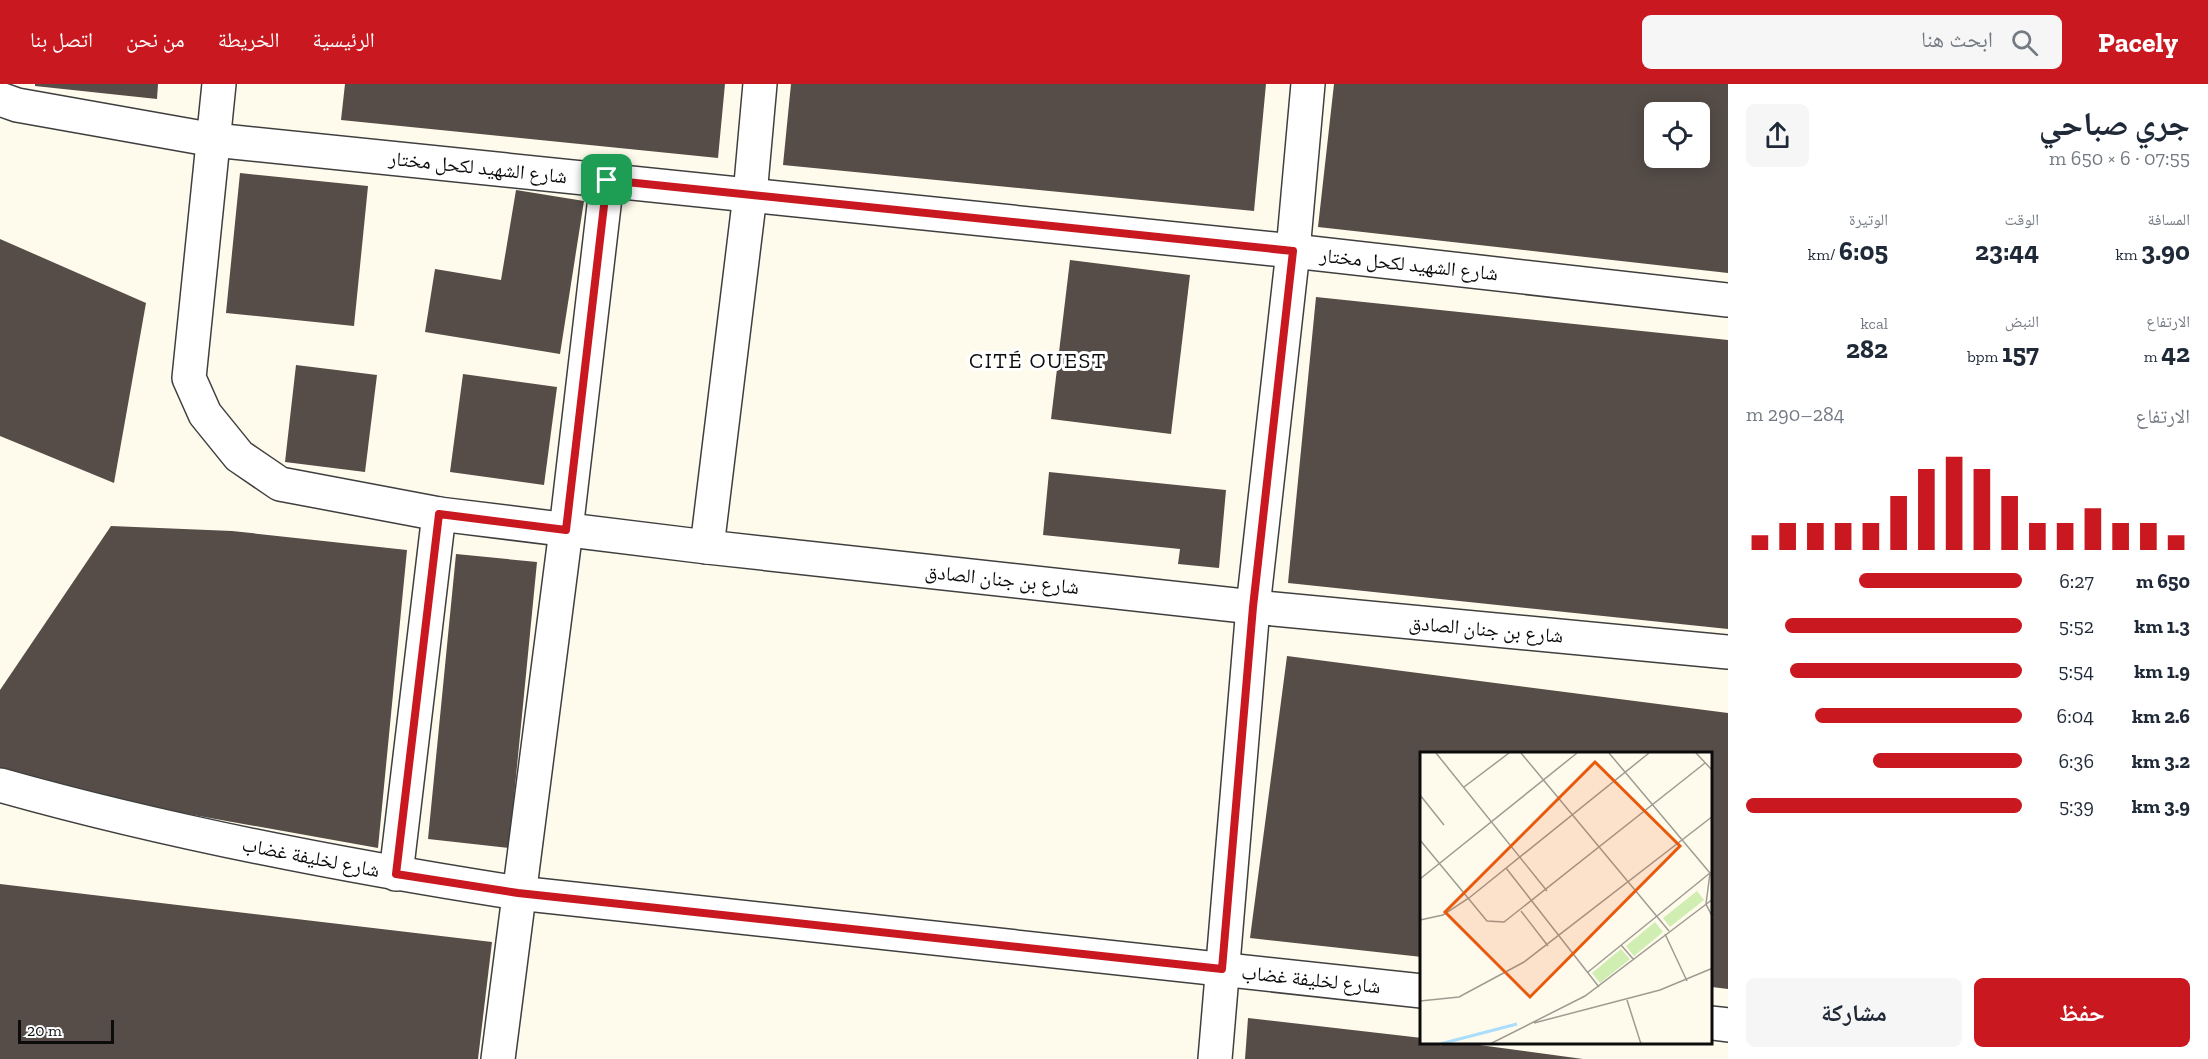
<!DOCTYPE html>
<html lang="ar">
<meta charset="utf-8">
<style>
:root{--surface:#fff;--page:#f6f6f7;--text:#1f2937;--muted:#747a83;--accent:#c91820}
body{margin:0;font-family:"Zilla Slab","Noto Naskh Arabic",serif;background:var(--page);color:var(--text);direction:rtl;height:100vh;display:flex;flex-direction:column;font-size:22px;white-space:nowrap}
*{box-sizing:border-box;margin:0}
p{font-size:20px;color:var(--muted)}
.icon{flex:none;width:33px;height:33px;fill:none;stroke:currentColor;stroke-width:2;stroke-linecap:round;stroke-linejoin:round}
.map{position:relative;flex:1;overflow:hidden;direction:ltr}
.drawer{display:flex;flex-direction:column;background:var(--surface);width:480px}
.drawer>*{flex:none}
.controls{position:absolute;left:1644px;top:18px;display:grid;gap:12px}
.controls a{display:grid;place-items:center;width:66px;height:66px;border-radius:9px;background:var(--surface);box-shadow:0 3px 15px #0003;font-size:30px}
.scale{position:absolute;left:18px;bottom:15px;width:96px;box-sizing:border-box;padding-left:6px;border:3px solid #0c0c0c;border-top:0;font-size:16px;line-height:21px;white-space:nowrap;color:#0c0c0c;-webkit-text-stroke:4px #fff;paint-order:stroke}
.pin{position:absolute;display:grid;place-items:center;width:51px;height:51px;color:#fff;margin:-26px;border-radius:12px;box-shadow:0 3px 9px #0006}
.round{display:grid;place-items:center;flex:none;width:63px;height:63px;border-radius:9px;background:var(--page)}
.overview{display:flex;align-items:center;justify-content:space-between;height:102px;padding:0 18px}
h1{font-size:33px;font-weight:800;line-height:45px}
.stats{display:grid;grid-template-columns:repeat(3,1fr);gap:9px;height:102px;padding:6px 18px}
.stats div{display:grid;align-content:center}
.stats b{font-size:26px;font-weight:800}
.stats small{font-size:16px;font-weight:400}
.stats p{font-size:16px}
.chart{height:168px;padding:12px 18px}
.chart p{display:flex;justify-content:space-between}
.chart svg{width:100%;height:108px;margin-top:6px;stroke:var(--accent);stroke-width:6}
.primary-button{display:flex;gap:12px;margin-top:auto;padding:12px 18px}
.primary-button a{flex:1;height:69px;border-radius:9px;background:var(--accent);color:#fff;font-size:24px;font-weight:800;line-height:69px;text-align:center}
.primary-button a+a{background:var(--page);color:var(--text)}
ul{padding:0 18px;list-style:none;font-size:20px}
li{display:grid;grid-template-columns:96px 72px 1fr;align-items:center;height:45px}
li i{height:15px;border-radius:8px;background:var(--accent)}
header{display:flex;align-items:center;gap:36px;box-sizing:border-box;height:84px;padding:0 30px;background:var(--accent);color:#fff}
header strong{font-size:28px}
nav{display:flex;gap:33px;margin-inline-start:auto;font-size:21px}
.search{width:420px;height:54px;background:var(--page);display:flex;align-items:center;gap:15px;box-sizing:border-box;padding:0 21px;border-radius:9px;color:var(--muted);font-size:22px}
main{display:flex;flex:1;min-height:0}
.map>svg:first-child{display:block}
.building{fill:#564d48;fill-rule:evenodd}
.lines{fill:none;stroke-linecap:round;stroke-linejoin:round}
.minor-casing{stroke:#3f3f3f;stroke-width:36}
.tertiary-casing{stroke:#3f3f3f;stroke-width:36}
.minor{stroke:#fff;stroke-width:33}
.tertiary{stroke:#fff;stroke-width:33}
.route-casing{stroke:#fff;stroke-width:12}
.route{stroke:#c91820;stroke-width:8}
.labels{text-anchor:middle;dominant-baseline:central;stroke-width:6;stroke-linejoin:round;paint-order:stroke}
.street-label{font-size:20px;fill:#0c0c0c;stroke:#fff}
.quarter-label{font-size:22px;letter-spacing:1.5px;fill:#0c0c0c;stroke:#fff}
.inset-river{fill:none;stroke:#abddfc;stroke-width:3}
.inset-road{fill:none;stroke:#9e9b92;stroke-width:1.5}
.view{fill:#e8590c;fill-opacity:0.15;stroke:#e8590c;stroke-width:3}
.inset-edge{fill:none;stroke:#0c0c0c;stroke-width:3}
</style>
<header>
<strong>Pacely</strong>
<div class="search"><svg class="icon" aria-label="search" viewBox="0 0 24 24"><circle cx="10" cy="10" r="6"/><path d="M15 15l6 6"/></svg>ابحث هنا</div>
<nav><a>الرئيسية</a><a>الخريطة</a><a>من نحن</a><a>اتصل بنا</a></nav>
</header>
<main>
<section class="drawer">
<div class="overview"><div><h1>جري صباحي</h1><p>07:55 · 6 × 650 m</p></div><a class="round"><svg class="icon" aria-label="share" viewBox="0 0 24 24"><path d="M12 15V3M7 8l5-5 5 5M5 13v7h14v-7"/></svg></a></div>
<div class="stats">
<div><p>المسافة</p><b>3.90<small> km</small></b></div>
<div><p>الوقت</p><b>23:44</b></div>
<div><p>الوتيرة</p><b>6:05<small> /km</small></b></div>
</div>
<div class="stats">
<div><p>الارتفاع</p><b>42<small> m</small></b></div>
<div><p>النبض</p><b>157<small> bpm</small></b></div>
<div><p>kcal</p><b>282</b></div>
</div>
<div class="chart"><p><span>الارتفاع</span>284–290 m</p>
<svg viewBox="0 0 160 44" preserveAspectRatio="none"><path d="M5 44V38M15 44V33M25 44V33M35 44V33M45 44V33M55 44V22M65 44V11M75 44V6M85 44V11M95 44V22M105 44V33M115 44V33M125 44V27M135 44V33M145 44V33M155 44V38"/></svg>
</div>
<ul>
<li><b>650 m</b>6:27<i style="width:59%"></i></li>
<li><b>1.3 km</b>5:52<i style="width:86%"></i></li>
<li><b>1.9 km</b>5:54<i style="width:84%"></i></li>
<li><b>2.6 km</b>6:04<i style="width:75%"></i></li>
<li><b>3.2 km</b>6:36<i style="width:54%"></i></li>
<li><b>3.9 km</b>5:39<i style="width:100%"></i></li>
</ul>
<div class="primary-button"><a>حفظ</a><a>مشاركة</a></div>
</section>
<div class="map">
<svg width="1728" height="975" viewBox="0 0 1728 975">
<rect width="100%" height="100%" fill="#fffbec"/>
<g class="building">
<path d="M35,0H158L157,15L35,2Z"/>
<path d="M345,0H725L718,74L341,36Z"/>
<path d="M791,0H1266L1254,127L783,81Z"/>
<path d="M1334,0H1728V189L1318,143ZM1654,28H1700V74H1654Z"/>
<path d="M240,89L368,102L354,242L226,229Z"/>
<path d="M516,106L584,117L560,270L425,248L435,185L501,196Z"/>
<path d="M0,155L146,219L114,399L0,352Z"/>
<path d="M1070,176L1190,191L1171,350L1051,335Z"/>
<path d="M1316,213L1728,256V545L1288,499Z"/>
<path d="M296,281L377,291L365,388L285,378Z"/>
<path d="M463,290L557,303L544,401L450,388Z"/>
<path d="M1049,388L1226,406L1219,484L1178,480L1180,465L1043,451Z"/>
<path d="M111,442L232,447L407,466L378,764L171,727L0,691V606Z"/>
<path d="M456,470L537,478L509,764L428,755Z"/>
<path d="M1287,572L1728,629V905L1712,903V669H1422V873L1250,854Z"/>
<path d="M0,800L492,858L478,975H0Z"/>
<path d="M1248,934L1422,954V958H1457L1583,975H1245Z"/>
</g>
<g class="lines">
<g class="minor-casing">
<g id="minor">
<path d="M219,0L189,294L205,330L239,372L280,400L439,430L707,463L1253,523L1728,568"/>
<path d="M0,15L17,21L214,56L1293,167L1728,216"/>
<path d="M707,463L750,111L760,0"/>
<path d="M0,701C170,749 344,782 518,809L1422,907"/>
<path d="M396,790L439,430"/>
<path d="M1712,939L1728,941"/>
<path d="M498,975L566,446L607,96"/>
</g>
</g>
<g class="tertiary-casing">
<path id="tertiary" d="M1215,975L1253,523L1293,167L1308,0"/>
</g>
<use href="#minor" class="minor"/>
<use href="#tertiary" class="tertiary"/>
</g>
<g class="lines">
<g class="route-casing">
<path id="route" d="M607,96L1293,167L1253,523L1222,885L518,809L396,790L439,430L566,446Z"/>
</g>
<use href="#route" class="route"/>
</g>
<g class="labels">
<g class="street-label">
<text transform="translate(478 83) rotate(6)">شارع الشهيد لكحل مختار</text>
<text transform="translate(1409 180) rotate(6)">شارع الشهيد لكحل مختار</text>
<text transform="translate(1002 495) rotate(6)">شارع بن جنان الصادق</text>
<text transform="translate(1486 545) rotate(5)">شارع بن جنان الصادق</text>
<text transform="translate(311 773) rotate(11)">شارع لخليفة غضاب</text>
<text transform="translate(1311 895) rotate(6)">شارع لخليفة غضاب</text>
</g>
<g class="quarter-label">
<text x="1038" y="276">CITÉ OUEST</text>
</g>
</g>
<g transform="translate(1420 668)">
<rect width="292" height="292" fill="#fffbec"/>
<path d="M277,139L284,148L250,175L243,166ZM235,170L243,180L214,204L206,194ZM201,197L210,207L180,231L172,221Z" fill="#d0edb2"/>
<path class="inset-river" d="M20,292L97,272"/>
<path class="inset-road" d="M16,1L127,139M101,1L249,179M189,1L290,121L286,152L293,166M276,1L293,19M44,35L89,1M0,43L24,73M0,88L67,169L84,170L285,11M86,116L179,235M0,127L157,1M101,159L128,194M0,168L23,163L49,146L229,1M245,182L267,229M201,193L214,208M168,220L290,121M207,248L221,292M0,249L39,245L104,210L293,64M114,271L240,238L293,216M70,292L165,244L293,147"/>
<path class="view" d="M175,10L260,94L110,245L25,160Z"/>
<rect width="292" height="292" class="inset-edge"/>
</g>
</svg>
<div class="controls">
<a><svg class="icon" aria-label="locate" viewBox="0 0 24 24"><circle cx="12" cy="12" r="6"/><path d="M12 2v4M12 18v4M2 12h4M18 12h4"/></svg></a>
</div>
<div class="scale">20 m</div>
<div class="pin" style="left:607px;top:96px;background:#1e9e55"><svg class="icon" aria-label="arrive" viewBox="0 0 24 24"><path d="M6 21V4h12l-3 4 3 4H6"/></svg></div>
</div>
</main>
